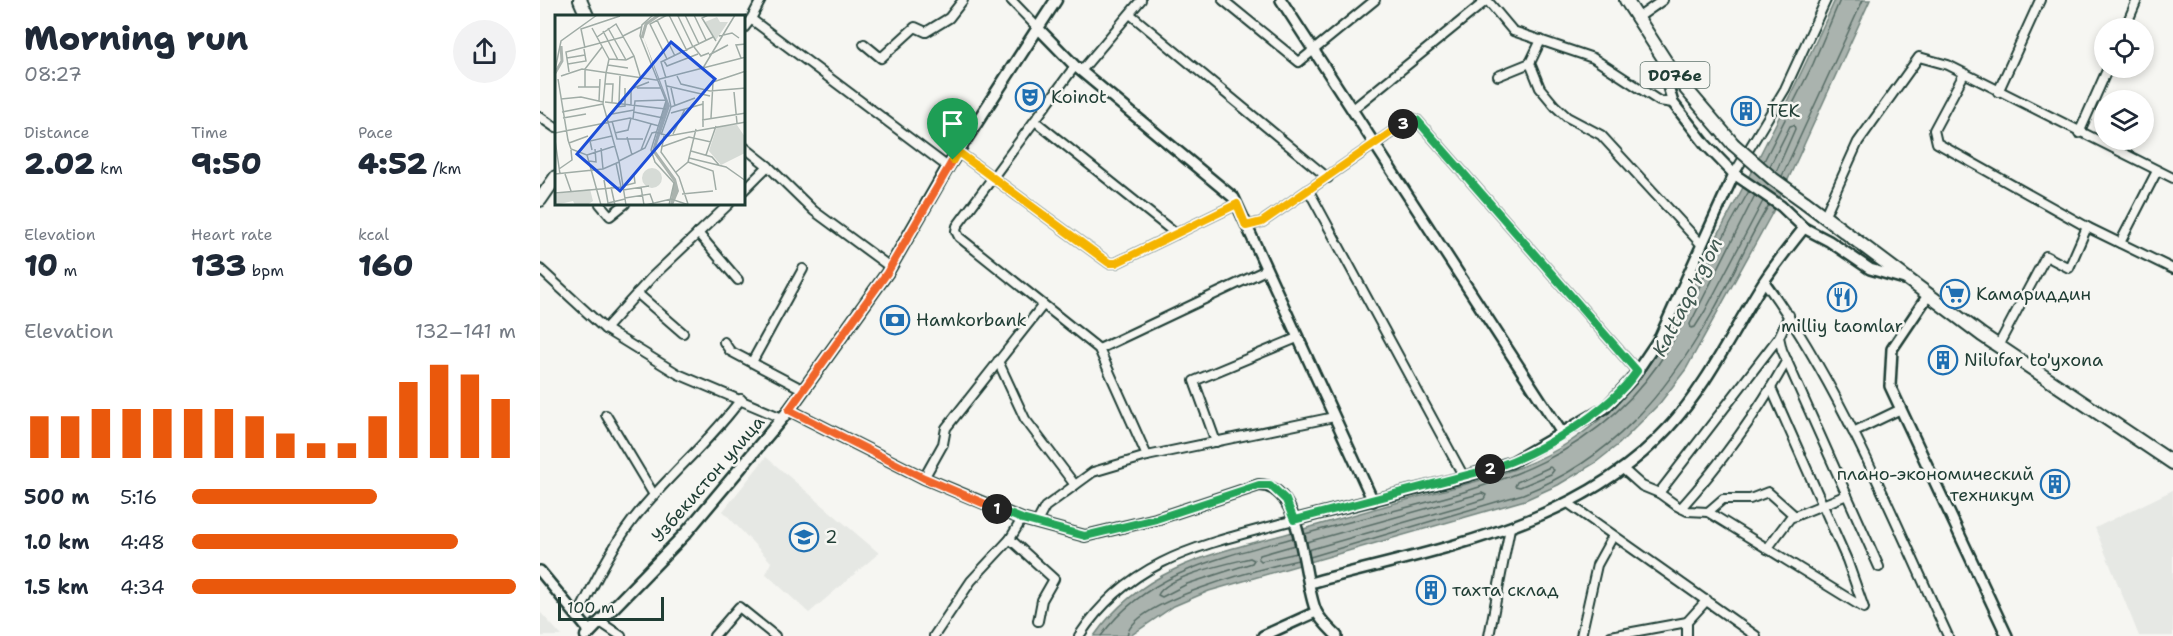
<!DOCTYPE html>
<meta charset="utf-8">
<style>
:root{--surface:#fff;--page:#f2f2f3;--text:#1f2937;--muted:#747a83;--accent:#ea580c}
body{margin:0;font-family:"Shantell Sans",sans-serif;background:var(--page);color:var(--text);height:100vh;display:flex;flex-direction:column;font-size:22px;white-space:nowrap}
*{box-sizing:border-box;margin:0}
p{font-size:20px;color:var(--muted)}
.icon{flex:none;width:33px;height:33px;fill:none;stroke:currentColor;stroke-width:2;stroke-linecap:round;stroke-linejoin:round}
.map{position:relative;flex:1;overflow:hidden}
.details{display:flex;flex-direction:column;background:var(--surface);width:540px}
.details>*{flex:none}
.fabs{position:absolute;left:1554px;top:18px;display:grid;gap:12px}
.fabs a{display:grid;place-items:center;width:60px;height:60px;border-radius:50%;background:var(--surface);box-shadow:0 3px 9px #0003;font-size:30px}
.scale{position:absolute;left:18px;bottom:15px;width:106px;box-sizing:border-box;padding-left:6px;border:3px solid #1f3d34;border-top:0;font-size:16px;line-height:21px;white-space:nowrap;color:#1f3d34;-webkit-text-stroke:4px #f6f6f2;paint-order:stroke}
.pin{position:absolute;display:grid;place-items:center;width:51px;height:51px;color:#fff;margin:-62px -26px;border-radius:50% 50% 50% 0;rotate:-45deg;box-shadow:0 0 6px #0007}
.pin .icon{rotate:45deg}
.km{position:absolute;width:30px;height:30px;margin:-15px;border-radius:50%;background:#222;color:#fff;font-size:16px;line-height:30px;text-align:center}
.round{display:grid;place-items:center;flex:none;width:63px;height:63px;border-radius:32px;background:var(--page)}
.headline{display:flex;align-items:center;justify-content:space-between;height:102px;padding:0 24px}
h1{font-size:33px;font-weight:800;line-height:45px}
.figures{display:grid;grid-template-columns:repeat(3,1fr);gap:9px;height:102px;padding:6px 24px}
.figures div{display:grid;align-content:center}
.figures b{font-size:30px;font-weight:800}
.figures small{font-size:16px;font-weight:400}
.figures p{font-size:16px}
.chart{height:168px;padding:12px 24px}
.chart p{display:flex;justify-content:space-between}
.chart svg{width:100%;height:108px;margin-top:6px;stroke:var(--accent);stroke-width:6}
ul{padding:0 24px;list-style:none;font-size:20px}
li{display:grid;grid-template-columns:96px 72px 1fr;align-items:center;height:45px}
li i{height:15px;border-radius:8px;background:var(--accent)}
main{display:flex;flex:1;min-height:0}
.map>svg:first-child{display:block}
.built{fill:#e6e8e4}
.water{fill:#aab3ae;stroke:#72847d;stroke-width:1.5}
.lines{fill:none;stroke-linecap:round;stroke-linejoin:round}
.shore{stroke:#576c65;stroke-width:1.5}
.minor-casing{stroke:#1f3d34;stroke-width:12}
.tertiary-casing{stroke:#1f3d34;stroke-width:14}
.secondary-casing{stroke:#1f3d34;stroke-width:15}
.primary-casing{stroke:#1f3d34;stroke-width:16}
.minor{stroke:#f6f6f2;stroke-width:8}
.tertiary{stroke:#f6f6f2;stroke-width:9}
.secondary{stroke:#f6f6f2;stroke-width:10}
.primary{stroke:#f6f6f2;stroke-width:12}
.primary-bridge-casing{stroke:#1f3d34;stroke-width:16;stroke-linecap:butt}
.primary-bridge{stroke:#f6f6f2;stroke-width:12}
.split-1-casing{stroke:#fff;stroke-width:12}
.split-2-casing{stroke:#fff;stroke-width:12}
.split-3-casing{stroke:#fff;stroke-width:12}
.split-4-casing{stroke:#fff;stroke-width:12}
.split-1{stroke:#f0652b;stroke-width:8}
.split-2{stroke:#22a559;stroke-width:8}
.split-3{stroke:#22a559;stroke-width:8}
.split-4{stroke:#f5b400;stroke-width:8}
.labels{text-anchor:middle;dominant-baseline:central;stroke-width:5;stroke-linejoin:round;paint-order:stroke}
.shield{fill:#f6f6f2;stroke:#60746d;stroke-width:1.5}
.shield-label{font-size:16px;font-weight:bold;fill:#1f3d34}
.poi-label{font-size:18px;fill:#1f3d34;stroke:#f6f6f2;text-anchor:start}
.street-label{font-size:18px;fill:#1f3d34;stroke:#f6f6f2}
.water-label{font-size:20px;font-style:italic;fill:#425a52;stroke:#f6f6f2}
.inset-river{fill:none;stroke:#aab3ae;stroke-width:3}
.inset-road{fill:none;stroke:#a0aca6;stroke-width:1.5}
.view{fill:#1d4ed8;fill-opacity:0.15;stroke:#1d4ed8;stroke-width:3}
.inset-edge{fill:none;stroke:#1f3d34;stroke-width:3}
</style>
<main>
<section class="details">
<div class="headline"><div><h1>Morning run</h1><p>08:27</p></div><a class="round"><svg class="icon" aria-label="share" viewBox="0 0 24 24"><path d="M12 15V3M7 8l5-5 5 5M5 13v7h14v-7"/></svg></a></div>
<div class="figures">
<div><p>Distance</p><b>2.02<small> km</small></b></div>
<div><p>Time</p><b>9:50</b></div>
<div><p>Pace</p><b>4:52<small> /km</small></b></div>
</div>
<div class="figures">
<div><p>Elevation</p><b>10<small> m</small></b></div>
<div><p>Heart rate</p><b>133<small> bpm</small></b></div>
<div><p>kcal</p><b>160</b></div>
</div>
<div class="chart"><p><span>Elevation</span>132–141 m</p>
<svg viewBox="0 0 160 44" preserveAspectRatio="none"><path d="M5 44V27M15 44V27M25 44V24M35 44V24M45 44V24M55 44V24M65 44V24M75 44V27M85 44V34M95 44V38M105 44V38M115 44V27M125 44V13M135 44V6M145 44V10M155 44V20"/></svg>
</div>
<ul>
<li><b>500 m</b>5:16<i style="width:57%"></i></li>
<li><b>1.0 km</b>4:48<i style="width:82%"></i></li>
<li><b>1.5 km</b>4:34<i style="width:100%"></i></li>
</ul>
</section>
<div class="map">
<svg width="1633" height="636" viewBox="0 0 1633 636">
<rect width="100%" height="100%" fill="#f6f6f2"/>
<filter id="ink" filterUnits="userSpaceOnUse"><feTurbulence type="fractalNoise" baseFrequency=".0167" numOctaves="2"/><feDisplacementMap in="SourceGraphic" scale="12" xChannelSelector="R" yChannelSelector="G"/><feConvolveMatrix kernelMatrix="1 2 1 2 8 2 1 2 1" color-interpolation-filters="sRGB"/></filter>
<g filter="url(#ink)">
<g class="built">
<path d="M226,457L339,553L269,613L226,574L231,562L183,511Z"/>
<path d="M1633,490V636H1599L1555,528Z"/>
<path d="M0,612L22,636H0Z"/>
</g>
<path class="water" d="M1295,0H1330L1236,206L1146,369L1120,403L1079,444L1055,463L1018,485L985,500L669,591L634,606L590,636H554C600,571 665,555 738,536C783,524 829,510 874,498C927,484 985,472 1031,441C1112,388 1130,324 1173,244C1216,164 1258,83 1295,0Z"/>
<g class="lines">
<g class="shore">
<path d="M1224,161L1273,64L1300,0"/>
<path d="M1230,166L1250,126L1254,125L1255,129L1236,172"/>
<path d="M1242,176L1323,0"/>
<path d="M1215,195L1150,324L1151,328L1155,327L1165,311L1223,201"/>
<path d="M1010,467L1014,470L1011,474L980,487L975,486L977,482Z"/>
<path d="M765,534C906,493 1047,484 1130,346C1148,316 1160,283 1176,251C1186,231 1198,211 1209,191"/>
<path d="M767,542L942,493L946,495L944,499L925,505L768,550"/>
<path d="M755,545L720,555L718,558L721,561L757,553"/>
<path d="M770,557L983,494C1071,460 1126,394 1171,315C1192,279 1207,240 1229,205"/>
<path d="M710,558L714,560L712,563L647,584L622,597L618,595C627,576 690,563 710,558Z"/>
<path d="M561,636C607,572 682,557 753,538"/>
<path d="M587,636C591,601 727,567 758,560"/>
</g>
<g class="minor-casing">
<g id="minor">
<path d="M471,0L497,27"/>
<path d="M683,0L759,62L835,0"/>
<path d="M947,0L973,31L1053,58L1119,101L1133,103"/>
<path d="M590,14L788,178"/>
<path d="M211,19L221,0"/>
<path d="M1096,19L1123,0"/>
<path d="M204,28L211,19L408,167"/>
<path d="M1585,28L1597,0"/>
<path d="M1001,40L990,63L1000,88L1015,106L1027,117L1061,135L1161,244"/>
<path d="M324,44L341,58L375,27L386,32L409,18L423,0"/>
<path d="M535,66L417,226L416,231L419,237L559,349L607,456"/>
<path d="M541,71L601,0"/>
<path d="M1424,74L1394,130L1397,143L1547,227L1633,269"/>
<path d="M958,76L990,63"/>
<path d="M1458,92L1500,0"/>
<path d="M813,109L947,0"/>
<path d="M0,117L16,128"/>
<path d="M495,121L636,234"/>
<path d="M1539,133L1568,68"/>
<path d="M204,147L228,166L274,211L350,267"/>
<path d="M418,152L569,263H576L697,204"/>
<path d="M1194,174L1245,89L1286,0"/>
<path d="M204,190L228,166"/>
<path d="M769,191L924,477"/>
<path d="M60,204L70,216L85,204"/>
<path d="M1285,215L1318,142L1379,57L1408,65L1633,178"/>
<path d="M706,226L722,222L872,118L877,120L1097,371"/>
<path d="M158,233L198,280"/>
<path d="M1580,243L1617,171"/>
<path d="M0,269L65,329L138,374L242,418"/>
<path d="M1224,281C1302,388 1352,516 1408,636"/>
<path d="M97,293L143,333"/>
<path d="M1249,315L1239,337L1242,350L1339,567"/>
<path d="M65,329L111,278L189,204"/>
<path d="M184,342L190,351L264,390"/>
<path d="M1458,346L1506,256L1529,268L1547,227"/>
<path d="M559,349L726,270"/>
<path d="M458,361L485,419L535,485"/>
<path d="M212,362L263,269"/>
<path d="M66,415L114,495"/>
<path d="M1313,432L1361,409"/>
<path d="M676,442L654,381L757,338"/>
<path d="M1083,469L1102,486L1119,493L1137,506L1147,511L1168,512L1324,608L1307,560L1231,388"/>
<path d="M384,478L403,444L406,428L503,305"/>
<path d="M1119,493L1239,337"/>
<path d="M1028,503L1216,636"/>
<path d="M1141,508C1182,462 1217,414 1247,360"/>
<path d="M1168,512L1183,499H1210L1228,492L1255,516"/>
<path d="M497,522L505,507L553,472L607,456L794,417"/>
<path d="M470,539L514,579L502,600L498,621"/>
<path d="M1227,549L1250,518L1307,495"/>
<path d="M37,617C54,584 70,550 92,521C125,478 169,443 201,399"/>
<path d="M60,622L81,636"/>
<path d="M174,636L199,607L235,636"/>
<path d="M394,636L431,581L470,539L482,519"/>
<path d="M539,636C591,556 668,544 754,520"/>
<path d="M949,636L970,528"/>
<path d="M1041,636L1057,565L1073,536"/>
<path d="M1071,636L1147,622L1167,600"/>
<path d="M1147,636V622"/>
</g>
</g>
<g class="tertiary-casing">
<g id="tertiary">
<path d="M741,0L1022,433"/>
<path d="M497,27L535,66L694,198L833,501"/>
<path d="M1135,76L1128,86L1133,103L1166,145L1194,174L1241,206L1264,228L1289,241L1330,269L1368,280"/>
<path d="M1389,294L1352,349L1350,386L1467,636"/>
<path d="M249,410L384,478L482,519L545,536L616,519L719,485C764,485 762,579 776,611C780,620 790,629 797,636"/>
<path d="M754,520L924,477L972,462L1065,408L1091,380L1120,337L1194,174"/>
<path d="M0,571L50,632"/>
<path d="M770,583C894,549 1037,528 1128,428C1167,386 1192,332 1223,283C1235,264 1250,246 1264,228"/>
<path d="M723,636L776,612"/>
</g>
</g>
<g class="secondary-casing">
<path id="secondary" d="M46,636L145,534L249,410L347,273L408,167L516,0"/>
</g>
<g class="primary-casing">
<g id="primary">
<path d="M40,0L47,16"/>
<path d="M1086,0L1135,76L1193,144"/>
<path d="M0,200L16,177"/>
<path d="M1265,202L1442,335L1633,463"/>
</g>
</g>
<use href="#minor" class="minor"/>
<use href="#tertiary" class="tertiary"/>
<use href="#secondary" class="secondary"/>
<use href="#primary" class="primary"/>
<g class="primary-bridge-casing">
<path id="primary-bridge" d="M1193,144L1233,179L1265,202"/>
</g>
<use href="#primary-bridge" class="primary-bridge"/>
</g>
</g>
<g class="lines" filter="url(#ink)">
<g class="split-1-casing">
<path id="split-1" d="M413,160L347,273L249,410L384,478L457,509"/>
</g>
<g class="split-2-casing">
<path id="split-2" d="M457,509L482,519L545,536L616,519L719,485H730L746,500L754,520L950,469"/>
</g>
<g class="split-3-casing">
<path id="split-3" d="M863,124L872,118L877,120L1097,371C1068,413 998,454 950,469"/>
</g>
<g class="split-4-casing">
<path id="split-4" d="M413,160L418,152L569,263H576L697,204L706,226L722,222L863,124"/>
</g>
<use href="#split-1" class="split-1"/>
<use href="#split-2" class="split-2"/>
<use href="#split-3" class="split-3"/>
<use href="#split-4" class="split-4"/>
</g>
<defs>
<g id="theatre-ring" transform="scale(1.5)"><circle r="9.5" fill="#f6f6f2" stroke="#1f6fb2" stroke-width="1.5"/><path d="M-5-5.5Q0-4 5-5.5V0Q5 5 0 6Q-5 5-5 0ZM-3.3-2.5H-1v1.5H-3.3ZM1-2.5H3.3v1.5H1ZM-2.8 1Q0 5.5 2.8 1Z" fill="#1f6fb2"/></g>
<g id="building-ring" transform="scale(1.5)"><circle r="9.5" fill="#f6f6f2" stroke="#1f6fb2" stroke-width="1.5"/><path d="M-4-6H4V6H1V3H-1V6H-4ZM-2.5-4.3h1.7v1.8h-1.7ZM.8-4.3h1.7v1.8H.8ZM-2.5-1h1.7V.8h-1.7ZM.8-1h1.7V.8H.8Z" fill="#1f6fb2"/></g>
<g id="supermarket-ring" transform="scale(1.5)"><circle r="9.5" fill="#f6f6f2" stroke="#1f6fb2" stroke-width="1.5"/><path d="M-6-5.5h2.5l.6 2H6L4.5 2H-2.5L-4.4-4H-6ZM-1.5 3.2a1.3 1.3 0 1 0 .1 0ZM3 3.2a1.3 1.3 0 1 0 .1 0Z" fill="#1f6fb2"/></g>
<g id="restaurant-ring" transform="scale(1.5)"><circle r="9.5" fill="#f6f6f2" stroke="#1f6fb2" stroke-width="1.5"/><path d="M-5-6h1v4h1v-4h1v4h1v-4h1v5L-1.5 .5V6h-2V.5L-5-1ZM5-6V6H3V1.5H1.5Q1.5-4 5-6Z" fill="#1f6fb2"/></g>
<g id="bank-ring" transform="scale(1.5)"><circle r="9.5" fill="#f6f6f2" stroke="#1f6fb2" stroke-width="1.5"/><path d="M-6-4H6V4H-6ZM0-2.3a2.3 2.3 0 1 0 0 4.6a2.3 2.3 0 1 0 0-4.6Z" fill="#1f6fb2"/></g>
<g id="school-ring" transform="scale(1.5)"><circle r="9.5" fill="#f6f6f2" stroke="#1f6fb2" stroke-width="1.5"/><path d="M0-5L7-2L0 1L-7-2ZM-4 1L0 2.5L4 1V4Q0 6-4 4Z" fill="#1f6fb2"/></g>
</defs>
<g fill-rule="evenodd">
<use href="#theatre-ring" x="490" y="97"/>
<use href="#building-ring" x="1206" y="111"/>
<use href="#supermarket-ring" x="1415" y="294"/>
<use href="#restaurant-ring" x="1302" y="297"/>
<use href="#bank-ring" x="355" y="320"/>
<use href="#building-ring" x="1403" y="360"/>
<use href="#building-ring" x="1515" y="484"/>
<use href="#school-ring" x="264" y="537"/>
<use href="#building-ring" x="891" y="590"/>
</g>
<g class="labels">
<rect class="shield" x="1100.5" y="62" width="69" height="26" rx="4.5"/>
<g class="shield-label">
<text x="1135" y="75">D076e</text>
</g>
<g class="poi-label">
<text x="511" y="97">Koinot</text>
<text x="1227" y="111">TEK</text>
<text x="1436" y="294">Камариддин</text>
<text x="376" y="320">Hamkorbank</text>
<text x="1302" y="326" text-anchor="middle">milliy taomlar</text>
<text x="1424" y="360">Nilufar to'yxona</text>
<text x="1494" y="474" text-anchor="end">плано-экономический<tspan x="1494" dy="21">техникум</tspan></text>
<text x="285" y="537">2</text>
<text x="912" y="590">тахта склад</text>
</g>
<g class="street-label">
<text transform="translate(168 479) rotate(-49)">Узбекистон улица</text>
</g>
<g class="water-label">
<text transform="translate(1147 297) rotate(-63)">Kattaqo'rg'on</text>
</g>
</g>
<g transform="translate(15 15)">
<rect width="190" height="190" fill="#f6f6f2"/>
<path d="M162,2L165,7H173L161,25L150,7ZM182,110L190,122V138L166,150L154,136L162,111ZM87 163a10 10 0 1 1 20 0a10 10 0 1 1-20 0ZM35,174L38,186L32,190H20L18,186L0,190V179Z" fill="#d6dbd6"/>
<path d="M88,21L115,91L100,135L121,164L124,176L118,190H115L119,167L97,136L111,86Z" fill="#aab3ae"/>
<path class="inset-river" d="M87,23L91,9L104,0M0,58L7,46L6,31"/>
<path class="inset-road" d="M98,0L87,10L85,21L111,86L96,135L100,147L119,168L114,190M112,0L95,9L112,44M114,0L132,36M126,0L123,1L138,32M130,0L144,29M139,0L151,25M153,0L147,3L161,26M102,5L120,41M37,13L54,44L51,58M53,13L71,45M48,16L63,45M68,21L86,12M164,21L177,18L184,23M42,22L61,9L79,41L86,64M139,32L146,41L154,38M30,33L26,14L65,1M154,40L173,30M12,43L30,40M186,43L181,30L191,29M54,44L71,45L79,41M109,46L112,51L143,39M13,49L31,46L29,34M53,50L73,53M148,53L180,0M0,55L6,26L42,0M14,57L11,37L68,22M51,58L48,89L64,146L71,190M6,61L27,54L101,65L191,42M122,61L126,69L155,76L191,73M111,63L106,47L158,22M3,64L13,125L16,134L32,140L46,190M50,69H58L57,87M112,71L155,81M23,72H45M30,72V54L47,32M82,73H106M116,73L120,91M179,77L182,108M6,84L26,82L48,87M44,86L45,64M148,86V112M50,87L111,94M64,88L65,61M76,90V74L94,67M61,92L70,91V73M116,92L140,83M7,97L48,89M79,97L108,103M116,98L148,89M57,99L79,95M8,103L31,99M156,103L158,67L191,56M78,104L80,86L111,85M147,105L191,98M57,106L62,124H88M101,117L113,121L191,107M0,118L75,103L104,111M60,118L73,115L76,103M118,119L130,94M106,120L116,92L110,65M109,121L106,137L124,162L133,189M72,122L77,140M0,125L5,159M14,128L33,121M106,132L134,122L156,127M46,133L48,154M37,135L35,126L57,121M86,135L96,109M136,136L157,142L164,150M32,140L60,131M151,140L161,111M134,143L171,152L191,166M34,146L41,147L40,134M64,146L90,133L97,118L101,117M133,147L158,156L161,175M61,148L66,172M4,154L17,145L16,135M121,157L133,147L141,114M0,159L48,154L64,147M10,159L16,176M49,165L53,188L70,184M68,171L80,168L79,160M56,172L60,190M86,172L89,190M68,175L94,171M0,178L68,172M127,179L158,176M70,183L95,179L99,190M91,190L116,184L134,190"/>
<path class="view" d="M116,27L160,64L65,176L22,139Z"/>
<rect width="190" height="190" class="inset-edge"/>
</g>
</svg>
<div class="fabs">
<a><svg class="icon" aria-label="locate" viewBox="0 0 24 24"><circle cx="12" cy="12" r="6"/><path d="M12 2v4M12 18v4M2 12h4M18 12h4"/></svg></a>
<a><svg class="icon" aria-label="layers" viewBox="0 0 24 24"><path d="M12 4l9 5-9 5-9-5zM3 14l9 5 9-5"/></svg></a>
</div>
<div class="scale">100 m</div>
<div class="pin" style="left:413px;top:160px;background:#1e9e55"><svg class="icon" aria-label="arrive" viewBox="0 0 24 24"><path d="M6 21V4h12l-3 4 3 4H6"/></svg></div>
<b class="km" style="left:457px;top:509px">1</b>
<b class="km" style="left:950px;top:469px">2</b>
<b class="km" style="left:863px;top:124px">3</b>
</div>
</main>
